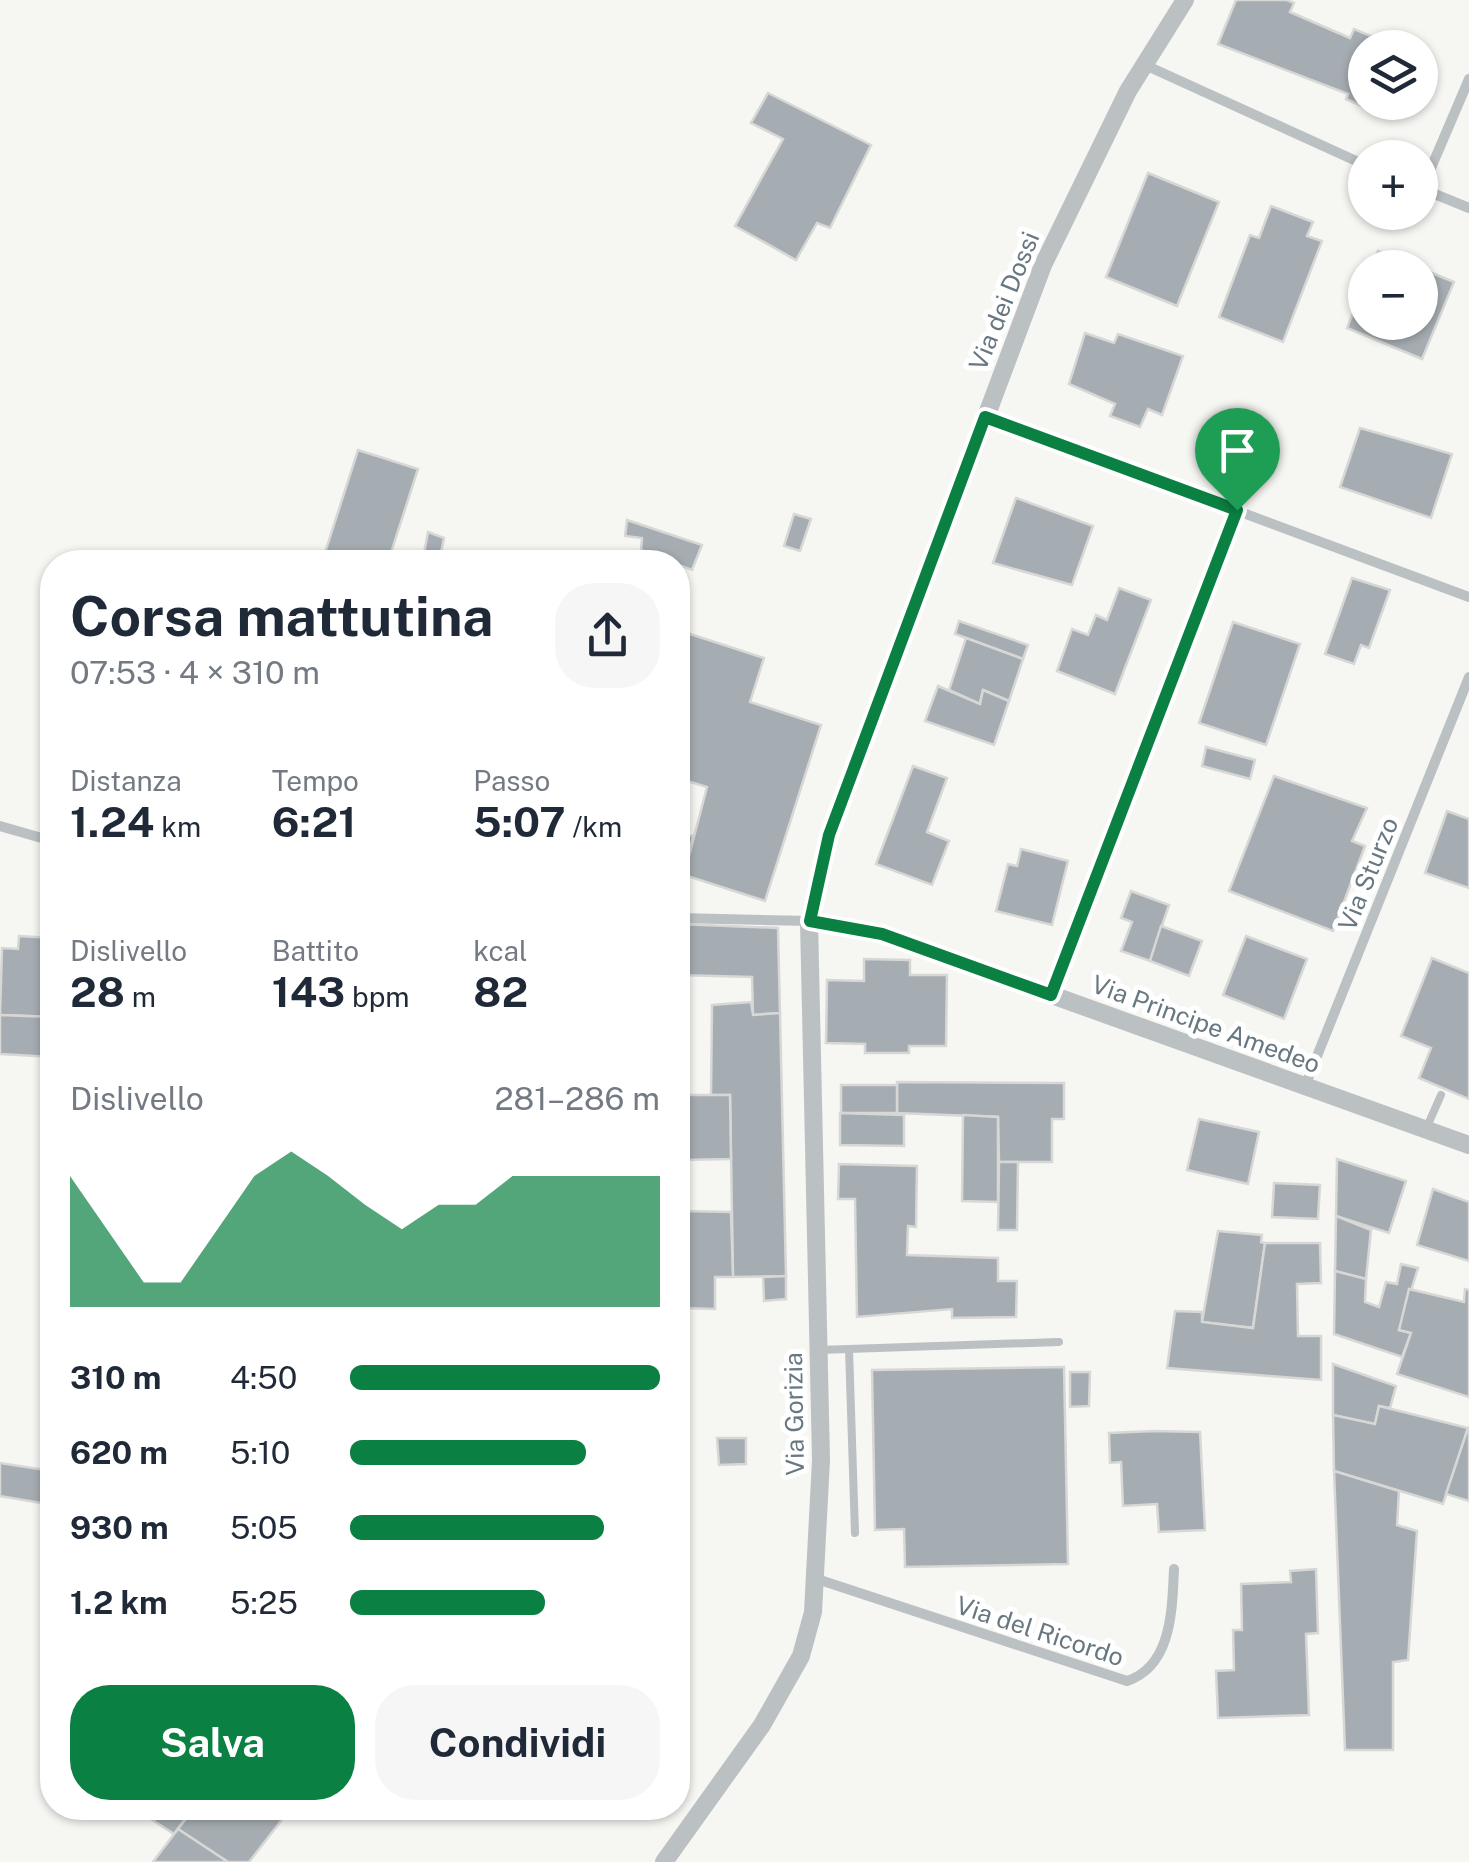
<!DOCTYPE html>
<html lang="it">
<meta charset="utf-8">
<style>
:root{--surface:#fff;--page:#f6f6f7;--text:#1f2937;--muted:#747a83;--accent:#0b8043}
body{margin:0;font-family:"Public Sans",sans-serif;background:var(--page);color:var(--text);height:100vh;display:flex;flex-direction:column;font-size:38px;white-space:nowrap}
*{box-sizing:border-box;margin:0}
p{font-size:32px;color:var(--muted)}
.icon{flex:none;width:55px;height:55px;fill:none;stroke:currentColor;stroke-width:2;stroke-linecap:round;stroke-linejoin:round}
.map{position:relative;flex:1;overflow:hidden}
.details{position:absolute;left:40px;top:550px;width:650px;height:1270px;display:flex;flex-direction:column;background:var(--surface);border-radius:40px;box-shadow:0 2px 8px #0004}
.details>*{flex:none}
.fabs{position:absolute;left:1348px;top:30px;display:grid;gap:20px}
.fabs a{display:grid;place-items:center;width:90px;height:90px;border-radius:50%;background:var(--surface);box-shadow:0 2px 8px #0004;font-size:50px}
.pin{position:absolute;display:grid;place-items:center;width:85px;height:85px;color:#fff;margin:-102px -42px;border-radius:50% 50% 50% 0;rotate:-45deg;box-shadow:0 0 10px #0007}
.pin .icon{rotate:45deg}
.round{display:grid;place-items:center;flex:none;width:105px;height:105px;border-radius:40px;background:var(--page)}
.headline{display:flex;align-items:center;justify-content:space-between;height:170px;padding:0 30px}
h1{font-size:55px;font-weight:700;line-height:75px}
.metrics{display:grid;grid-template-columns:repeat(3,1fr);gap:15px;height:170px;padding:10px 30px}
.metrics div{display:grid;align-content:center}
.metrics b{font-size:42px;font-weight:700}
.metrics small{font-size:28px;font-weight:400}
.metrics p{font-size:28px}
.chart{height:280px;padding:20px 30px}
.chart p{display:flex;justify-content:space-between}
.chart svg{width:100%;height:180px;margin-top:10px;fill:var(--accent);opacity:.7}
.cta{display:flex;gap:20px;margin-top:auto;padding:20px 30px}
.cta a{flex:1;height:115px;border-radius:40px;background:var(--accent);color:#fff;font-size:40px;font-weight:700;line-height:115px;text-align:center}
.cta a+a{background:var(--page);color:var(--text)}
ul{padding:0 30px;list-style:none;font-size:32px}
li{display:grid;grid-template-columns:160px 120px 1fr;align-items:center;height:75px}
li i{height:25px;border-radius:12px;background:var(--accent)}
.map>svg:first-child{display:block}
.building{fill:#a6adb2;stroke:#d7d7d6;stroke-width:2.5}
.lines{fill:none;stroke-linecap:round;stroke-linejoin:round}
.service{stroke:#bbc0c3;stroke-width:8}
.minor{stroke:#bbc0c3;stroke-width:10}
.tertiary{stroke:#bbc0c3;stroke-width:18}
.route-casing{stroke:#fff;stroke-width:20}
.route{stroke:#0b8043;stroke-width:12}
.labels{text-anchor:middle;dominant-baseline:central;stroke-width:10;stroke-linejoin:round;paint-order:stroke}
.street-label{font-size:25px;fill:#687881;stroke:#fff}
</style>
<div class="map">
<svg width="1469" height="1862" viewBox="0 0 1469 1862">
<rect width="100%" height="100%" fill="#f6f6f3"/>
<g class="building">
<path d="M1236,0H1287L1294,3L1290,12L1350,38L1354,29L1400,48H1365V102H1382L1378,113L1346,99L1348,94L1218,44Z"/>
<path d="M768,93L871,145L830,228L817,223L796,260L735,226L783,139L751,123Z"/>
<path d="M1148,173L1219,202L1177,306L1106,277Z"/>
<path d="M1271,206L1313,222L1307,236L1322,241L1283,342L1219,317L1250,235L1259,238Z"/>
<path d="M1378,251L1418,268H1371Z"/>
<path d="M1420,268L1454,282L1422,359L1347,328L1365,283V322H1420Z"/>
<path d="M1085,333L1114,343L1118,334L1183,356L1162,415L1148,409L1140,427L1110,416L1115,404L1069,384Z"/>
<path d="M1360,428L1452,454L1431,518L1340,487Z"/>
<path d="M358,450L418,469L388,562H322Z"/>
<path d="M1016,498L1093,526L1072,585L993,563Z"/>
<path d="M794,514L811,519L800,551L784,546Z"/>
<path d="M627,520L702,545L692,570L641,550L642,538L625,536Z"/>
<path d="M428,532L444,538L439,562L423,559Z"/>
<path d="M1352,578L1390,590L1369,648L1361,645L1354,664L1325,654Z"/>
<path d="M1119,588L1151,600L1115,694L1057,671L1072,629L1088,635L1096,615L1107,620Z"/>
<path d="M959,621L1028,645L1023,659L955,634Z"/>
<path d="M1233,622L1300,644L1266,745L1199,723Z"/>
<path d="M678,630L764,658L750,702L821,725L765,901L684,875L707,787L678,778Z"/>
<path d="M966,638L1023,659L1009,701L983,690L980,704L949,690Z"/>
<path d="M938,686L980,704L983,690L1009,701L994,745L925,721Z"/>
<path d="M1206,747L1255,760L1250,779L1202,766Z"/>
<path d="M913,766L947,778L927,832L949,841L932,885L876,864Z"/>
<path d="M1274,776L1367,808L1352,841L1365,846L1333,931L1229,891Z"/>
<path d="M1447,811L1469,819V888L1425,873Z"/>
<path d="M678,835L693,836L684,875L678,876Z"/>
<path d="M1021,849L1068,861L1052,925L996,911L1008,864L1017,866Z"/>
<path d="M1131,891L1169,905L1150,961L1121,951L1132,922L1121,918Z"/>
<path d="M678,924L778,928L780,1013L753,1015L752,977L678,975Z"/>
<path d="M1161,926L1202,941L1189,976L1150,961Z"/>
<path d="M19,936L52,938V1017L0,1015L2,948L18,949Z"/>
<path d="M1246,936L1307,959L1284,1019L1223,995Z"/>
<path d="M1432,958L1469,973V1099L1419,1078L1431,1048L1401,1036Z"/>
<path d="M864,959L910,960V975H947L946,1046H909V1053H865V1044L826,1043L827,980L864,981Z"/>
<path d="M751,1002L753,1015L780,1013L786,1276L733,1277L730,1095H711L712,1005Z"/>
<path d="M0,1015L52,1017V1057L0,1054Z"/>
<path d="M897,1082L1064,1083V1119H1052V1162H999L998,1117L897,1113Z"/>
<rect x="841" y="1085" width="56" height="28"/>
<path d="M679,1095H730L731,1159L680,1160Z"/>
<path d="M840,1113L904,1115V1146L840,1145Z"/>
<path d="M963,1115L998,1117V1202L962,1201Z"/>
<path d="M1199,1119L1259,1132L1248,1184L1187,1170Z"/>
<path d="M1337,1159L1406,1181L1389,1233L1336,1216Z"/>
<path d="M999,1162H1018L1017,1230H998Z"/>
<path d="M839,1164L917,1166L916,1227L908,1226L907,1255L998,1258V1281H1017L1016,1317L952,1318V1309L857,1317L855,1199H838Z"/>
<path d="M1274,1183L1320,1185L1318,1219L1272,1217Z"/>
<path d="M1433,1189L1469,1202V1261L1417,1245Z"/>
<path d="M684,1211L731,1212L733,1277H715V1309L683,1308Z"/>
<path d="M1336,1216L1371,1230L1366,1279L1335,1271Z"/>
<path d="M1218,1231L1262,1235L1261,1242L1265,1243L1253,1328L1202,1322Z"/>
<path d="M1265,1243H1320L1321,1283L1297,1284L1298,1336H1321V1380L1167,1368L1175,1311L1202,1312V1322L1253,1328Z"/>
<path d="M1401,1264L1418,1268L1399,1330L1411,1333L1402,1357L1334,1334L1335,1271L1366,1279L1365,1302L1379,1307L1386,1282L1397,1284Z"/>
<path d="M786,1276V1299L764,1301L763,1277Z"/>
<path d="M1409,1289L1464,1302L1465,1289L1469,1290V1397L1397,1374L1411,1333L1399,1330Z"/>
<path d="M1333,1364L1396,1386L1390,1408L1379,1406L1375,1424L1333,1415Z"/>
<path d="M1064,1367L1068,1564L905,1567L904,1529L875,1530L872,1370Z"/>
<path d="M1070,1372H1090L1089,1406L1070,1407Z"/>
<path d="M1379,1406L1468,1428L1443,1504L1334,1471L1333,1415L1375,1424Z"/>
<path d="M1468,1428H1469V1501L1446,1494Z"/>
<path d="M1154,1431L1200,1432L1205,1530L1159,1532L1157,1504L1123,1506L1121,1462L1110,1463L1109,1433Z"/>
<path d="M717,1438H746V1464L719,1465Z"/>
<path d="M0,1463L52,1471V1505L0,1496Z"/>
<path d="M1334,1471L1399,1491L1397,1525L1417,1531L1408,1660L1393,1662V1750H1345Z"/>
<path d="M1316,1569L1318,1633L1306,1634L1309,1715L1218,1718L1216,1671L1234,1670L1233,1630H1242L1241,1584L1291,1582L1290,1571Z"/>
<path d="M134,1808H172L186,1818L174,1834Z"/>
<path d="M194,1808H291L249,1862H228L178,1829Z"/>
<path d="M178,1829L228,1862H153Z"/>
</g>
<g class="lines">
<g class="service">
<path d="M1426,1129L1441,1095"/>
<path d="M849,1349L855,1533"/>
<path d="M819,1350L1059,1342"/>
</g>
<g class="minor">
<path d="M1145,65L1365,165"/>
<path d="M1420,188L1469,208"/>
<path d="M1422,189L1469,79"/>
<path d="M985,417L1469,597"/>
<path d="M0,826L52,841"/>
<path d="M678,918L809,921"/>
<path d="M1051,995L1237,510"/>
<path d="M1305,1086L1469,677"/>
<path d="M817,1579L1127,1681C1172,1666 1172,1610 1174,1569"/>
</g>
<g class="tertiary">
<path d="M809,921L882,934L1469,1145"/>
<path d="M664,1862L762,1725L801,1656L813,1612L821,1460L809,921L829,835L1043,265L1128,91L1185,0"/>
</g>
</g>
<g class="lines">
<g class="route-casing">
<path id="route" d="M985,417L1237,510L1051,995L882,934L810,921L829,835Z"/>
</g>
<use href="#route" class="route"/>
</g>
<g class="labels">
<g class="street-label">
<text transform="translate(1004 301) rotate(-68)">Via dei Dossi</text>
<text transform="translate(1368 874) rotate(-68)">Via Sturzo</text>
<text transform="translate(1206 1024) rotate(20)">Via Principe Amedeo</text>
<text transform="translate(794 1414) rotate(-91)">Via Gorizia</text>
<text transform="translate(1040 1631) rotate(18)">Via del Ricordo</text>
</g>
</g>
</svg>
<div class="fabs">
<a><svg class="icon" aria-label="layers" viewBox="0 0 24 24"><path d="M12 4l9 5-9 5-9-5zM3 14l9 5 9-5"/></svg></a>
<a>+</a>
<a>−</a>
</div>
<div class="pin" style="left:1237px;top:510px;background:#1e9e55"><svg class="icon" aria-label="arrive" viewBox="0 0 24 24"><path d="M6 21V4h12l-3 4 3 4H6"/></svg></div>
<section class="details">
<div class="headline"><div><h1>Corsa mattutina</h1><p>07:53 · 4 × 310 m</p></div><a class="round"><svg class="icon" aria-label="share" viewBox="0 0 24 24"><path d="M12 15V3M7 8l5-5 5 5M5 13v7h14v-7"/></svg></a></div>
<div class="metrics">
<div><p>Distanza</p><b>1.24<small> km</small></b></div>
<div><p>Tempo</p><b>6:21</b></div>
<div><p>Passo</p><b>5:07<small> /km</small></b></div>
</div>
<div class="metrics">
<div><p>Dislivello</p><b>28<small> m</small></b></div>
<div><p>Battito</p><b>143<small> bpm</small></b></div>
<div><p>kcal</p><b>82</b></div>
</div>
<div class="chart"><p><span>Dislivello</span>281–286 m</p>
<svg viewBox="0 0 160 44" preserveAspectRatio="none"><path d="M0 44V12L10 25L20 38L30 38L40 25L50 12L60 6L70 12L80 19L90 25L100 19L110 19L120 12L130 12L140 12L150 12L160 12V44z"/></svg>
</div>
<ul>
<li><b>310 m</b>4:50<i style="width:100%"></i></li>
<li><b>620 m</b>5:10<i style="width:76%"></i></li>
<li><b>930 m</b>5:05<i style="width:82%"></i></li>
<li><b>1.2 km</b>5:25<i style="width:63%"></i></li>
</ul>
<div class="cta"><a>Salva</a><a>Condividi</a></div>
</section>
</div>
